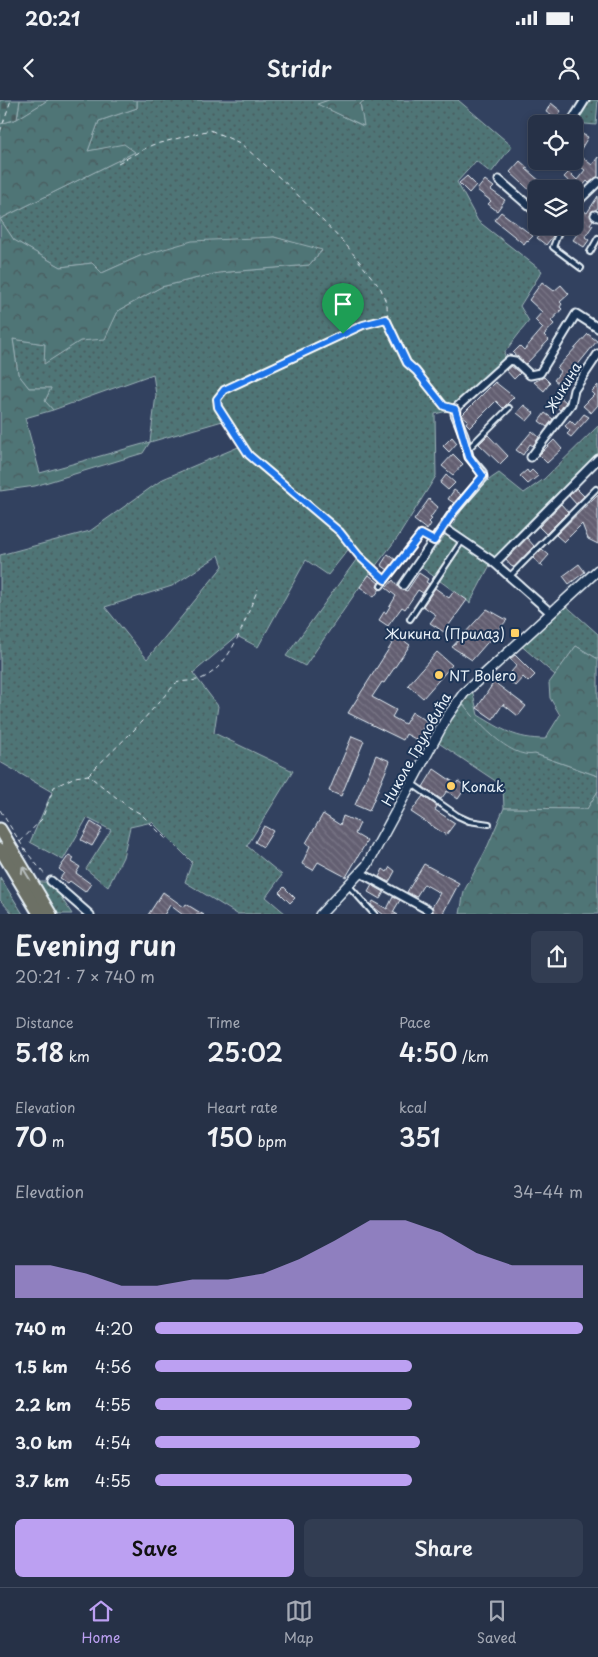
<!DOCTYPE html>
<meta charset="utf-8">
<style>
:root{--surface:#263147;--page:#323d52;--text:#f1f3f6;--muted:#a4a9b4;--line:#424c60;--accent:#bca0f2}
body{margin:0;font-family:"Playpen Sans",sans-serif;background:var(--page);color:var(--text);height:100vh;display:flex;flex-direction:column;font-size:19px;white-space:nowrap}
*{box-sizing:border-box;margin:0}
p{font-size:16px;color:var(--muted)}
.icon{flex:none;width:28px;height:28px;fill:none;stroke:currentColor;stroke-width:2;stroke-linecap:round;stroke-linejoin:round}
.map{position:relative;height:814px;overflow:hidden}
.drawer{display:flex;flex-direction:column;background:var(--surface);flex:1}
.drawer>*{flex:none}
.fabs{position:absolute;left:528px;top:15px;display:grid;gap:10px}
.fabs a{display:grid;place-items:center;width:55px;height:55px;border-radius:8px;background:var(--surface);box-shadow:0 2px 8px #0003,0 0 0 1px var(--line);font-size:25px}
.pin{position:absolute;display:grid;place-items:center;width:42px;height:42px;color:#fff;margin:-51px -21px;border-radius:50% 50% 50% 0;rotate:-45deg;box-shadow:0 0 5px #0007}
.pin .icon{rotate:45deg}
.round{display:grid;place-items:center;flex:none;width:52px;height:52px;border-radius:8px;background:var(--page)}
.summary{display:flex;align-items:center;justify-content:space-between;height:85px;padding:0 15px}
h1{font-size:28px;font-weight:600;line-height:38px}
.figures{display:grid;grid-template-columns:repeat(3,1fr);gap:8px;height:85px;padding:5px 15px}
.figures div{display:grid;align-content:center}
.figures b{font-size:25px;font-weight:600}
.figures small{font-size:14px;font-weight:400}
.figures p{font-size:14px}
.chart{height:140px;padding:10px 15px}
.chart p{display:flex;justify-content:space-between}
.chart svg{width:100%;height:90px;margin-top:5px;fill:var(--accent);opacity:.7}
.primary-button{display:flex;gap:10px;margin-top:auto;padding:10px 15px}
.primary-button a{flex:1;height:58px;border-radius:8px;background:var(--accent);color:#111;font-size:20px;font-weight:600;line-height:58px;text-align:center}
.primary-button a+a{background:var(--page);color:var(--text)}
ul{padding:0 15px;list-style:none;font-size:16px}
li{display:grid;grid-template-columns:80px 60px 1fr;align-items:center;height:38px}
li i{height:12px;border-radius:6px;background:var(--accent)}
.status{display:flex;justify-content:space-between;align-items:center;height:35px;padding:0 25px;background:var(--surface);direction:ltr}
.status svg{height:14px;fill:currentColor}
header{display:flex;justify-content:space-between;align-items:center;height:65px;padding:0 15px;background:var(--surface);font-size:22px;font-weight:600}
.tabs{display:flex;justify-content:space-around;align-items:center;height:70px;border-top:1px solid var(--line);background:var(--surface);font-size:14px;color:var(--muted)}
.tabs a{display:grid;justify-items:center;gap:2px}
.tabs .active{color:var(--accent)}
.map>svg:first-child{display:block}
.grass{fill:url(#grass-dots);stroke:#9cb2b7;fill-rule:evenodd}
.forest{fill:url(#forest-crowns);stroke:#9cb2b7}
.cemetery{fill:url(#cemetery-stones);stroke:#9cb2b7}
.building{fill:url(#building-back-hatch);stroke:#e8f1f8}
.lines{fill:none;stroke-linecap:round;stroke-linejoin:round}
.service-casing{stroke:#e8f1f8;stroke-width:8}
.minor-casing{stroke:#e8f1f8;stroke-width:11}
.tertiary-casing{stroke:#e8f1f8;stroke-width:12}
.trunk-casing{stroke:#e8f1f8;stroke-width:15}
.path{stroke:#e8f1f8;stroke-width:1;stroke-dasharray:5 4;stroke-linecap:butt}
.service{stroke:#1d3557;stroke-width:4}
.minor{stroke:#1d3557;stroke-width:7}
.tertiary{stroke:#1d3557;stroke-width:9}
.trunk{stroke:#6c7065;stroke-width:11}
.oneway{stroke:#b6bdbd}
.route-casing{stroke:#fff;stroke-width:10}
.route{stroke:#1a73e8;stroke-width:6}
.poi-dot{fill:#ffd166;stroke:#1d3557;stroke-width:2}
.labels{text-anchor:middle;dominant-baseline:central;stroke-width:4;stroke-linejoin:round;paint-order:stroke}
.street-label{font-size:14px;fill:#e8f1f8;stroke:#1d3557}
.poi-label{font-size:14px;fill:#e8f1f8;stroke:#1d3557;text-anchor:start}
</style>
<div class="status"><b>20:21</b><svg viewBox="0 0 49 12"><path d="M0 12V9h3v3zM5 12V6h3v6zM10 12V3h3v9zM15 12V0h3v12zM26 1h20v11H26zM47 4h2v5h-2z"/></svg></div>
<header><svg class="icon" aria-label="back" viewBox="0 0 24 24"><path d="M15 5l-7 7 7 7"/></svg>Stridr<svg class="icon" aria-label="person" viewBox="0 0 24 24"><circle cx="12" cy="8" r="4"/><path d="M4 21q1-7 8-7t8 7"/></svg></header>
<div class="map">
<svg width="598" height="815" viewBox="0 0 598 815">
<defs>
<pattern id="grass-dots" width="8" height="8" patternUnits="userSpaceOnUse" patternTransform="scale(1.25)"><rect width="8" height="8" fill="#4f7476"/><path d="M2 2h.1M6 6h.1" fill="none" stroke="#4a5c5e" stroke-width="1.8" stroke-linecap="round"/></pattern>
<pattern id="forest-crowns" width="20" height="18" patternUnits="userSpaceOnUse" patternTransform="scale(1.25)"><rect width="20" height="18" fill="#4f7476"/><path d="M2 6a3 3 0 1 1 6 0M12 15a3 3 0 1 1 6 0" fill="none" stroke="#4a5c5e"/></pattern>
<pattern id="cemetery-stones" width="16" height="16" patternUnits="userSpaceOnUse" patternTransform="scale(1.25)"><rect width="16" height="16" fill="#4f7476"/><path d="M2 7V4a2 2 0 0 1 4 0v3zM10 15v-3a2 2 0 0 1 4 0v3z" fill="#4a5c5e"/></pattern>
<pattern id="building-back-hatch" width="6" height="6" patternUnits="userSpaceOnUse" patternTransform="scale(1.25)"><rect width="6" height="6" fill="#635e71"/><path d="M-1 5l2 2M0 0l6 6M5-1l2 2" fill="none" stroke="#797686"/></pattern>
</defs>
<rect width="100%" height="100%" fill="#32415f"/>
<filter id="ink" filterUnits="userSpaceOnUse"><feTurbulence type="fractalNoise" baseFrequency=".02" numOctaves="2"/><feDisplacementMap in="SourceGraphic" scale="10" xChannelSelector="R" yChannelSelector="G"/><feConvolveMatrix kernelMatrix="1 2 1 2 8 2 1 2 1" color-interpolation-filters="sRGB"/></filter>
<g filter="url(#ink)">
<g class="grass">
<path d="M20,0H48L17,19Z"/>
<path d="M137,0H329L318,4L363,26L360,3L365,0H458L512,46L491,73L476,61L457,82L478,121L542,171L520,206L529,221L504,253L507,261L455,309L435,314L436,376L398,437L361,485L305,566L286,556L359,456L351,446L328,475L306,460L258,547L237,536L193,573L218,606L214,633L293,671L247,746L282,775L266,797L286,814H237L185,782L192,762L152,722L130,727L123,757L108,787L86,769L111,730L87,718L63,760L30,742L52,692L0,662V455L90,431L163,379L243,345L226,320L150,342L156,295L153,274L53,310L45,301L51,288H29L18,274L13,239L45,244V263L80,241L105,238L118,211L161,187L218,173L309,165L322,151L274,137L140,156L102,173L92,163L61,167L14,140L0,119L135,52L124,45L88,51L99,21L137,8ZM219,455L223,466L147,559L105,507L172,486Z"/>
<path d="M588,0H598L596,25L585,24L578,19V14Z"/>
<path d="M598,326V354L490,465L470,503L421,467L449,430L454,431L452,426C464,405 479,385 499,373L524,393L544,379Z"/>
<path d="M563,503L598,534V559L576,546L555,575L518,543Z"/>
<path d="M459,599L481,625L535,654L598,676V691L587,709L504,708L503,686L434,640Z"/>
<path d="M0,777L23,814H13L0,800Z"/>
<path d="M38,782H51L72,814H58Z"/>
</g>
<g class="forest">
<path d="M48,0H137V8L99,21L88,51L124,44L135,52L0,119L14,140L61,167L92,163L102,173L140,156L192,141L274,137L322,150L309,165L218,173L161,187L118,211L105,239L80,241L44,264L45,244L13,239L18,274L29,288H51L45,301L53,310L25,318L40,373L150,342L143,353L35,386L0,391V24L17,19Z"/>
<path d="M329,0H365L360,4L364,26L317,4Z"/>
<path d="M576,546L598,559V676L535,654C509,660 474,618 459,599L471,585L478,615C503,630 516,639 545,639L560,615L550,598L549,583Z"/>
<path d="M598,691V814L494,815L490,812L487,814H460L464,791L486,750L504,708L587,709Z"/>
</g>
<path class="cemetery" d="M0,0H20L17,19L0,24Z"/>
<g class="building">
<path d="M551,3L561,11L556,18L546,12Z"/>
<path d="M578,32L588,37L578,54L592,65L598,57V76L589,83L587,81L574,97V86L564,77L569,72L577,80L585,70L574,62V40Z"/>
<path d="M520,61L528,68L526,69L549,89H536V96L510,72Z"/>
<path d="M467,76L476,85L469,93L459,83Z"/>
<path d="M485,80L494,87L491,90L505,100L497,111L488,104L491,101L477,90Z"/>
<path d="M598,96V108L590,114L593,120L590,124L593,125L585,137L589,140L584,147L573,140L582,127L576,122L584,111L587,113Z"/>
<path d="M501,112L533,136L528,141L527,140L524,144L494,120Z"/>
<path d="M544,129L553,136L546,145L537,138Z"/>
<path d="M542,182L554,191L561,185L569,194L560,202L562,204L560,207L562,209L551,221L554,224L544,235L549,240L526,264L513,253L520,246L524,250L543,228L535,220L542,212L529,200Z"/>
<path d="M588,234L597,241L567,278L569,279L563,287L554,280L561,271L557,268Z"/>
<path d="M511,266L520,273L514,279L506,270Z"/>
<path d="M544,277L550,283L544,291L534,282Z"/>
<path d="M495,282L514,297L503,308L496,301L470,327L466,323L468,320L462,315Z"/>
<path d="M598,285V305L591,313L583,306L594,295L591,292Z"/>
<path d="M558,295L566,302L560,310L554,305L556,303L553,301Z"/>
<path d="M524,305L534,313L527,321L517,313Z"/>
<path d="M545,313L553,319L547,327L539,321Z"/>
<path d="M584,314L589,317L571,337L567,334L570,331L565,326L570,320L575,325Z"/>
<path d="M532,331L539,337L533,346L530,344L523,355L516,350Z"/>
<path d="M488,335L508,356L500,364L479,344Z"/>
<path d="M452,337L457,343L449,352L443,346Z"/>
<path d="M554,340L562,349L547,363L539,355Z"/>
<path d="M453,354L463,364L453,375L442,366Z"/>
<path d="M527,370L529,373L532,370L538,376L528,384L520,376Z"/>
<path d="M446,375L455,383L448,390L440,383Z"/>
<path d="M576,388L584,396L576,404L569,396Z"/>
<path d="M454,390L461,395L454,403L448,399Z"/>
<path d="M598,394V444L588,439L582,424L564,442L556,435Z"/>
<path d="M429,399L438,407L430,418L432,419L429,422L431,424L427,430L414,420Z"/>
<path d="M561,404L568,412L546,434L539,427Z"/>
<path d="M527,438L534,446L514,467L511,466L506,460Z"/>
<path d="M542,449L549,455L541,464L543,467L533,458Z"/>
<path d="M388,454L396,460L388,470L381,465Z"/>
<path d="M579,464L585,472L569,484L563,476Z"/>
<path d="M419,473L428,479L426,482L429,484L423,493L418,490L405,509L402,507L388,526L379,520L384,512L386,513L396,496L386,488L393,480L400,489L407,491Z"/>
<path d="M369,475L379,483L377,487L380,489L374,497L360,487Z"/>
<path d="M435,488L449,498L454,491L467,500L444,532L430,523L436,515L423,506Z"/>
<path d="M487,509L507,520L472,560L452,547Z"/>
<path d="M397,536L410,545L384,583L382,582L372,597L396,610L392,617L405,624L412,612L427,621L421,631L428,634L423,643L406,634L403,640L348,613Z"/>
<path d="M437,552L452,565L423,598L408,585Z"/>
<path d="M515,555L535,575L528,582L523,577L515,586L506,578L517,565L510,559Z"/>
<path d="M494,582L526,606L518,616L503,604L493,619L477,608Z"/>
<path d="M352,636L364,641L341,696L329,691Z"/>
<path d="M376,655L390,661L369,711L355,705Z"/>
<path d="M434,669L456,684L458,681L466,687L458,699L447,691L441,699L423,687Z"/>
<path d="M423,696L437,706L435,710L455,723L446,735L411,712Z"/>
<path d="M323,714L340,725L343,716L360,723L355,734L367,741L346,777L318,762L313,770L302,764L310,746L306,743Z"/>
<path d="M91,722L102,729L92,746L81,740Z"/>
<path d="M264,726L273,731L263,747L255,742Z"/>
<path d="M69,755L74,758L72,762L80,767L76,773L91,784L85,792L70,781L68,783L60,778L64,773L59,769Z"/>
<path d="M424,764L459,783L442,815L433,812L432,807L440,793L424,784L416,797L407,792Z"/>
<path d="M390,767L395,771L389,782L379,777L383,769L387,772Z"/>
<path d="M372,785L384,792L380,799L368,792Z"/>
<path d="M284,787L295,798L290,803L279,792Z"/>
<path d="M163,792L184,807L186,804L204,815H183L170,805L164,815H148Z"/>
<path d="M393,797L400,800L393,812L398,815H384L371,805L373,801L387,809Z"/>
</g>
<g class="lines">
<g class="service-casing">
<g id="service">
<path d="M560,129L553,147L581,168"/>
<path d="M590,152L598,138"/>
<path d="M468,349L509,308"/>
<path d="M510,476L596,389"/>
<path d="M381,486L421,434L435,441"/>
<path d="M410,519L462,441"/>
<path d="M411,683L458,716L469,721L489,724"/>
<path d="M349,786L375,815"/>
</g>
</g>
<g class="minor-casing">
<g id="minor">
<path d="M570,24L585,0"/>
<path d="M499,80L536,112"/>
<path d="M574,105L598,82"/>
<path d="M595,115L598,117"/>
<path d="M552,126L558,129L561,126"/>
<path d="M531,357L571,304L574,290L598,254"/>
<path d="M444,428L491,460L551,513"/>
<path d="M495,463L598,359"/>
<path d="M403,485L454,411L483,378L482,372L469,357L464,335L455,314L457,307L509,260L515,261L530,275L540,273L576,214L598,228"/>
<path d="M361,773L428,810"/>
<path d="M51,781L90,815"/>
</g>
</g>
<g class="tertiary-casing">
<path id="tertiary" d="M320,815L367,765L447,617L464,593L598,470"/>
</g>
<g class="trunk-casing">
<g id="trunk">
<path d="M0,729L51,815"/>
<path d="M0,749L40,815"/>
</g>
</g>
<g class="path">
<path d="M0,32L11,0"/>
<path d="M118,63L152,45L210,30L240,43L289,86L347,146L381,189L387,205L388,227L407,263L416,271L444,306L450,309"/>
<path d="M381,477L359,456L340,432L249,355L218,307L217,299L224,290L363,225L385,219"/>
<path d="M88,675L134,630L176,583C184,580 195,582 203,578C233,564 245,518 258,489"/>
<path d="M0,710L25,750L45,775"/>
<path d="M20,742L42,719L54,687L75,677L88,675L127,706L141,714L167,740"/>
</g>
<use href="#service" class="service"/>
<use href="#minor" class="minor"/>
<use href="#tertiary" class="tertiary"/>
<use href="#trunk" class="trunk"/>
</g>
<defs><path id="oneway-shaft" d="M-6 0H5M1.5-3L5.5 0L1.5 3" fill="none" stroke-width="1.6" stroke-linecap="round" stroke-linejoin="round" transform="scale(1.25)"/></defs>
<use class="oneway" href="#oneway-shaft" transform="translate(26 773) rotate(-121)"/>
</g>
<g class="lines" filter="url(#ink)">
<g class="route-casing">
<path id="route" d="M386,219L407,263L416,271L444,306L455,309L469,357L483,376L454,411L434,441L421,434L385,480L359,456L340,432L249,355L218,307L217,299L224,290L363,225Z"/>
</g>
<use href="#route" class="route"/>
</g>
<g class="poi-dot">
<rect x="510" y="528" width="10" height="10" rx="2.5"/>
<circle cx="439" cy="575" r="5"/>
<circle cx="451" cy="686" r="5"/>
</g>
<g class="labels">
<g class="street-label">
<text transform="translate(563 287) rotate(-59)">Жикина</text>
<text transform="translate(416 649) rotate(-61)">Николе Груловића</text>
</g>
<g class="poi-label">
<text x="505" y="533" text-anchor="end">Жикина (Прилаз)</text>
<text x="449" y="575">NT Bolero</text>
<text x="461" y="686">Konak</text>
</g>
</g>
</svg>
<div class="fabs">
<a><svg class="icon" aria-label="locate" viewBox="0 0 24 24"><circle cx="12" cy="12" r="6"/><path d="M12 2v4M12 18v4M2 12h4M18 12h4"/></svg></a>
<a><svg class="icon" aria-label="layers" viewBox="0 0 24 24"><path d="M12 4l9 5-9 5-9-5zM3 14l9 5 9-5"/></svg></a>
</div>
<div class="pin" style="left:343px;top:234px;background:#1e9e55"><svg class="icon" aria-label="arrive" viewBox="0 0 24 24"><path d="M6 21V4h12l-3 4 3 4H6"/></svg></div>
</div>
<section class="drawer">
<div class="summary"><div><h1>Evening run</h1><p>20:21 · 7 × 740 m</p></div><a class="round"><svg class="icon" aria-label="share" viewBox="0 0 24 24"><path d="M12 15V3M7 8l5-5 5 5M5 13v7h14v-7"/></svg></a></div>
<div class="figures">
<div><p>Distance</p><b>5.18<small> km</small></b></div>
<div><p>Time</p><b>25:02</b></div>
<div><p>Pace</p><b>4:50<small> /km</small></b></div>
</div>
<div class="figures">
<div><p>Elevation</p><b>70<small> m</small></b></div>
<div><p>Heart rate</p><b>150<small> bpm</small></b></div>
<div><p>kcal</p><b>351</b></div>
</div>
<div class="chart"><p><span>Elevation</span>34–44 m</p>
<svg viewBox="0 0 160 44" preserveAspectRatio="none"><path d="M0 44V28L10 28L20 32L30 38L40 38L50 35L60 35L70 32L80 25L90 16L100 6L110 6L120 12L130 22L140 28L150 28L160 28V44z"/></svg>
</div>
<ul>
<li><b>740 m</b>4:20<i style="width:100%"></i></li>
<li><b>1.5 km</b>4:56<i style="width:60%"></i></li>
<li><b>2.2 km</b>4:55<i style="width:60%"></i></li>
<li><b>3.0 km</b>4:54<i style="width:62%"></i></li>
<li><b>3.7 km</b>4:55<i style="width:60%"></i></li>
</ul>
<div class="primary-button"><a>Save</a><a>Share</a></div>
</section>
<nav class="tabs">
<a class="active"><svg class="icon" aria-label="home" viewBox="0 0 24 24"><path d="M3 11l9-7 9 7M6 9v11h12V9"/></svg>Home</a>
<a><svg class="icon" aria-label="map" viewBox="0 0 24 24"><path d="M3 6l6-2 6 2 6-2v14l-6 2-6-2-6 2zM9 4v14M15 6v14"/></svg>Map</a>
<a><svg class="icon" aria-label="saved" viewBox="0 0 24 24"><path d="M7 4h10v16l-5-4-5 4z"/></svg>Saved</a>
</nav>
